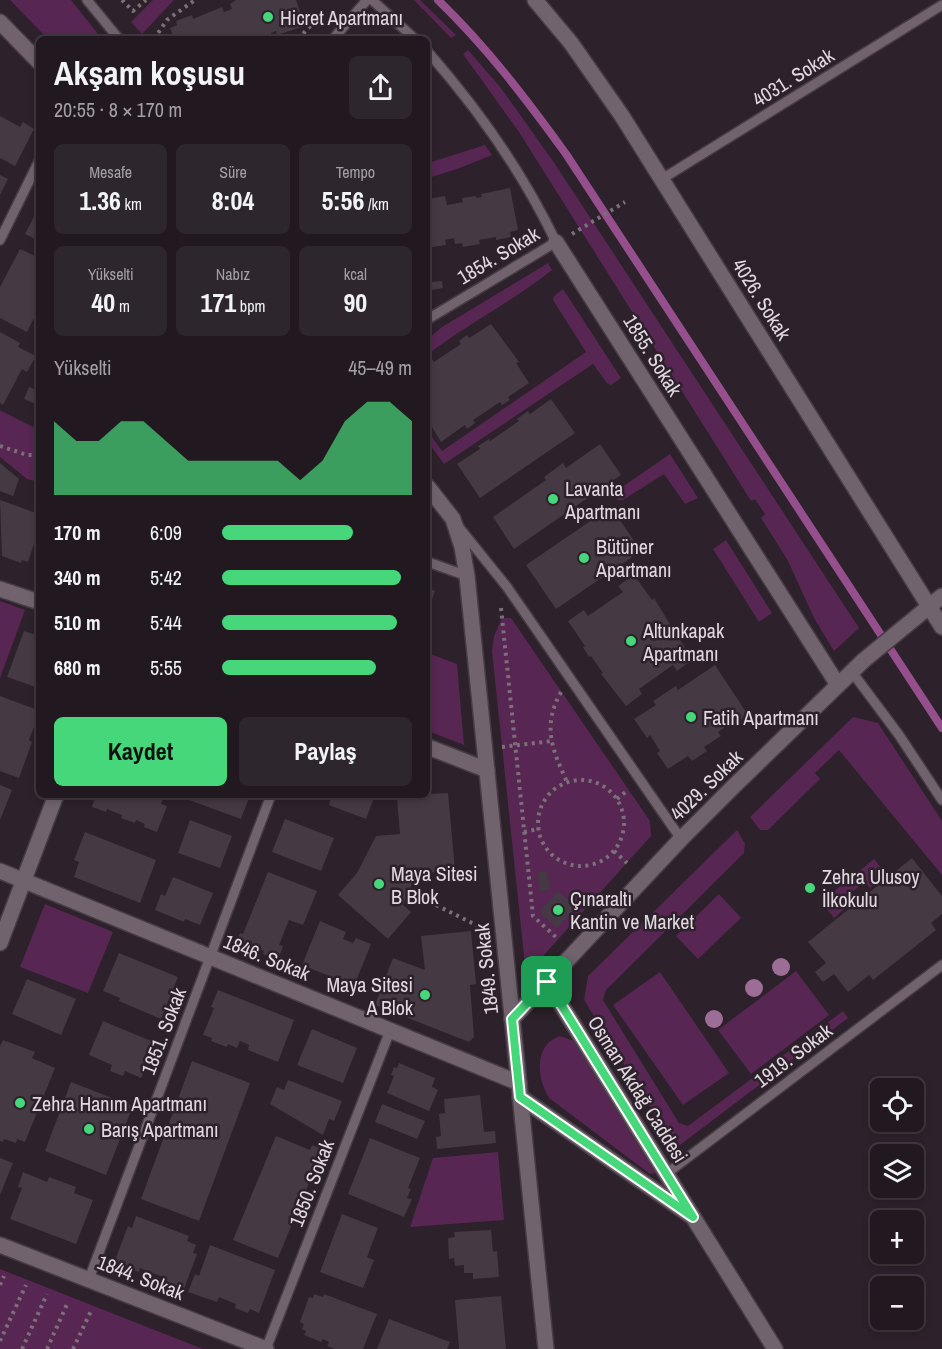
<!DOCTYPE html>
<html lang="tr">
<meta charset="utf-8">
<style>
:root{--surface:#221920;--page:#2e262d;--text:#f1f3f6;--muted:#a2a0a5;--line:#3f383e;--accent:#46d77a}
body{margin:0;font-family:"Archivo Narrow",sans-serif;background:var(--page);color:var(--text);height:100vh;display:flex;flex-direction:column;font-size:22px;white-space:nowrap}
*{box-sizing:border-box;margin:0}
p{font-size:20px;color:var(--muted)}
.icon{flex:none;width:33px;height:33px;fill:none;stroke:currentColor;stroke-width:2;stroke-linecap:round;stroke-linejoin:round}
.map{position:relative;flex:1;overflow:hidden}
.details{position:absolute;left:36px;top:36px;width:394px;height:762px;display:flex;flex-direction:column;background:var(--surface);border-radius:9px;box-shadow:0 3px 9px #0003,0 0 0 2px var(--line)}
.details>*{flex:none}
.fabs{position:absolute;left:870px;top:1078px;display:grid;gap:12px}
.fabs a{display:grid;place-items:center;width:54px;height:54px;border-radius:9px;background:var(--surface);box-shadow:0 3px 9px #0003,0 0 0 2px var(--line);font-size:30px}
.pin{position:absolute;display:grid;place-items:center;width:51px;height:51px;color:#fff;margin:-26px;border-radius:12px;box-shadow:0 3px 9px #0006}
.round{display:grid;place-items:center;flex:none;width:63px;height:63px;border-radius:9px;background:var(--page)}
.head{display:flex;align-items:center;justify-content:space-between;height:102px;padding:0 18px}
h1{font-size:33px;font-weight:700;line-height:45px}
.metrics{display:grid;grid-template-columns:repeat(3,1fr);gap:9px;height:102px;padding:6px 18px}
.metrics div{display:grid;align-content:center;border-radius:9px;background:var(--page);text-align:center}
.metrics b{font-size:26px;font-weight:700}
.metrics small{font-size:16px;font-weight:400}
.metrics p{font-size:16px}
.chart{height:168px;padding:12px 18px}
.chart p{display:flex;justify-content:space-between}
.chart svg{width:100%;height:108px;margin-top:6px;fill:var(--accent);opacity:.7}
.primary-button{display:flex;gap:12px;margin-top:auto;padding:12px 18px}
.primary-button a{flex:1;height:69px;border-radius:9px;background:var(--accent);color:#111;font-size:24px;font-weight:700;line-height:69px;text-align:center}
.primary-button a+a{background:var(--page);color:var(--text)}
ul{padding:0 18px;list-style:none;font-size:20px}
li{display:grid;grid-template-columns:96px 72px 1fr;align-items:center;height:45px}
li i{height:15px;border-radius:8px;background:var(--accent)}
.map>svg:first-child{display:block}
.green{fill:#572652}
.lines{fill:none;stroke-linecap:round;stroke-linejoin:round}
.stream{stroke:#954f8d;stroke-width:8}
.building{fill:#453943}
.lane-casing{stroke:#463c44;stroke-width:12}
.street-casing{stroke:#463c44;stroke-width:18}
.path{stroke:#7b7079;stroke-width:4;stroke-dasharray:3 4.5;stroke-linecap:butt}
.lane{stroke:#70636e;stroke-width:9}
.street{stroke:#70636e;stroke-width:15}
.tree{fill:#9c6d96}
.route-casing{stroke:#fff;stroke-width:12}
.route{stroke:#46d77a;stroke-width:8}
.poi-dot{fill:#46d77a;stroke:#2d212b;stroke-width:2}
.labels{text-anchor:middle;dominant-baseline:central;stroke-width:5;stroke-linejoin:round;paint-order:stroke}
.poi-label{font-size:20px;fill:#e1d9e0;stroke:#2d212b;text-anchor:start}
.street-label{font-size:20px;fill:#e1d9e0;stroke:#2d212b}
</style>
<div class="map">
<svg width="942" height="1349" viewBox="0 0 942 1349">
<rect width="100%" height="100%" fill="#2d212b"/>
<g class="green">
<path d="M10,0H71L102,39H48Z"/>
<path d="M153,0H174L142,34L131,22Z"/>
<path d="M414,0H420L456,35L451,38Z"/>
<path d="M468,50L501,88L555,164L859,628L834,651L814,618L788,561L761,518L765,514L755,499L751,501L519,132L463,54Z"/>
<path d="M485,145L492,155L460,168L428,178V163Z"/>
<path d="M548,263L552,270C513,301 468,324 428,354V339L442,327Z"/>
<path d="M563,289L621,378L611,385L607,383L593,364L444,464L428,442V431L442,451L586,352L553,300L554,296Z"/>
<path d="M0,410L33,427L39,410V482L27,479L0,457Z"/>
<path d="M670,454L698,498L685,504L664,474L623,500H618L612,494Z"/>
<path d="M726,540L772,613L759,622L713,549Z"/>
<path d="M0,601L25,610L0,678Z"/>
<path d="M502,618H511L650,821L651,836L526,975L492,651L494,636Z"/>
<path d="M428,653L457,664L464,745L428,731Z"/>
<path d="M853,717L878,723L942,821V875L839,750L815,773L820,779L768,830H760L750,817Z"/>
<path d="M737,830L745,844L744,853L606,990L603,1000L679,1123L688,1126L843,1011L848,1018L676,1148L584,1000L588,976Z"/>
<path d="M874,859L886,875L870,888L865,882L844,898L849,905L834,918L821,902Z"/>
<path d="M719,894L741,918L698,959L676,936Z"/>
<path d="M45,904L113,932L88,993L20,967Z"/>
<path d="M796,971L829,1015L751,1074L718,1030Z"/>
<path d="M660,972L729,1073L683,1105L613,1005Z"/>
<path d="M560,1036L574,1041L655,1173L650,1174L549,1098C537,1079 533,1045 560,1036Z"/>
<path d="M498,1152L504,1220L410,1227L433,1158Z"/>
<path d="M0,1269L203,1349H0Z"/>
</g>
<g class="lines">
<path class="stream" d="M438,0C486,46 527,100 566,154L942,728"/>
</g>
<g class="building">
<path d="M236,0H296L305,26L277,35L276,31L271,33V36L261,39H258L257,37L250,39H174L170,28L177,25L176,21L192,15L193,19L222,7L224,12L232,9L230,4Z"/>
<path d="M0,116L20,127L23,122L34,129L15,166L0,158Z"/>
<path d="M0,175L8,179L0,195Z"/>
<path d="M510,188L518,230L510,232L511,237L496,240V237L479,240L480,244L463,247L462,243L455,244L454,238L445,240L446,245L432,247L431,245H428V199L445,196L447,205L463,202L462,198L476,196V198L482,197L481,194Z"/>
<path d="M39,207V241L25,234Z"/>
<path d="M20,249L39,258V308L27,332L0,318V287Z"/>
<path d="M442,281L443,288L432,290L431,282Z"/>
<path d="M491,324L519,362L516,363L529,383L508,397L510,400L502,405L500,402L473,420L475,423L467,429L465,425L441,442L430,424L428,425V361L432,359L434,362L461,344L459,341L467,335L469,338Z"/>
<path d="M0,332L20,343L18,347L36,356L27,372L22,369L3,405L0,403Z"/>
<path d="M29,387L39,391L36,404L24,399Z"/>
<path d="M551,399L575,433L480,498L457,464L480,449L478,446L489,439L490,441L519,421L517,419L528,411L530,414Z"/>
<path d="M600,444L621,475L514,549L493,517L546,480L544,477L563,463L566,468Z"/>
<path d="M0,463L19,479L13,496L0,491Z"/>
<path d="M0,500L39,514V529L28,562L22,560L21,563L2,556Z"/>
<path d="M611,507L641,551L556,609L526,565Z"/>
<path d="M634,575L652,600L654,598L671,626L673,625L680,635L678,637L693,659L677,671L673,665L639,689L642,694L626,706L601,674L603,673L591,656L589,657L583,647L585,646L568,621L584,610L588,616L623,592L618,586Z"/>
<path d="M428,588L435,591L428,611Z"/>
<path d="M24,631L39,636V688L7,677Z"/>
<path d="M715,665L748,715L733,725L731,723L718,732L721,736L704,747L707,751L692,761L688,756L668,769L657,753L660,751L650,735L647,738L634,719L656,705L653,701L676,686L678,690Z"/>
<path d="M0,696L35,709L34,714L38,716L29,740L32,742L19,778L0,771Z"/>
<path d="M0,785L12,790L0,820Z"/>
<path d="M448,793L455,870L416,874L403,905L411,912L388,939L338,895L357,873L376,836L400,834L397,798L410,797V795Z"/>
<path d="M96,795H164L161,804L167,806L157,832L144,827L145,824L136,820L135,823L121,818L122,815L107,809L106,812L92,807Z"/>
<path d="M191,795H250L241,819L189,800Z"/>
<path d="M325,795H375L366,819L329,805L331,798Z"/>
<path d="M285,819L334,838L321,871L272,852Z"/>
<path d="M190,820L232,836L220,868L178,853Z"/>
<path d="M85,832L156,860L140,903L74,877L79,862L74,860Z"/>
<path d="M912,858L942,896V914L931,923L936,930L873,980L869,975L848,992L834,974L823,982L815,972L826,963L808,942Z"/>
<path d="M547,871L550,890L540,891L537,872Z"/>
<path d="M268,872L317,891L303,925L289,920L279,945L283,946L278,960L263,954L264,951L251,946L250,950L235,944L240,933L243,934Z"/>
<path d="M173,877L213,893L200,925L185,919L184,922L155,910L161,894L165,896Z"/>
<path d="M558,891L576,907L557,928L539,912Z"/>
<path d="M320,921L346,932L343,939L353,943L356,938L371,944L354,986L302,965Z"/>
<path d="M471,931L476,984L470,985L474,1037L469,1042L375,1005L393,958L425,970L421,936Z"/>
<path d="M119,953L178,977L161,1019L119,1001L120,998L103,991Z"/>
<path d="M27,979L76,999L61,1035L12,1014Z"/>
<path d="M218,990L294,1020L278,1062L248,1050L249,1045L240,1041L237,1048L228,1044L227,1047L211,1041L212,1038L203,1035L214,1008L211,1007Z"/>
<path d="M103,1021L156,1043L141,1078L125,1071L123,1076L110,1071L112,1065L89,1055Z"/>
<path d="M312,1029L357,1048L343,1083L297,1065Z"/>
<path d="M3,1040L35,1052L32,1058L55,1068L25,1142L17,1139L16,1143L4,1139L3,1142L0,1141V1046Z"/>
<path d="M192,1061L250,1083L199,1221L141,1199Z"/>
<path d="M399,1063L435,1078L432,1087L438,1090L429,1111L387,1093L394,1076L391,1075L394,1067L397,1068Z"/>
<path d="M288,1080L342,1101L334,1121L329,1119L323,1135L270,1104L277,1087L284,1090Z"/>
<path d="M71,1082L133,1106L106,1175L45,1151Z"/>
<path d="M480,1095L484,1132L495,1131L496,1143L437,1149L436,1137L441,1136L439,1114L445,1113L444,1099Z"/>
<path d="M382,1104L425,1121L417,1139L375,1122Z"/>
<path d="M276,1136L310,1150L312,1145L323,1149L278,1258L233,1240Z"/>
<path d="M370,1138L420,1158L408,1188L411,1189L407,1198L412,1199L404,1217L348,1194Z"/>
<path d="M0,1158L13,1163L0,1195Z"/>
<path d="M23,1172L47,1182L49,1177L76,1187L74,1193L93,1200L76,1244L10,1219L22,1188L18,1187Z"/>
<path d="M342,1214L378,1228L367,1257L374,1260L363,1288L320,1272Z"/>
<path d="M136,1216L189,1236L187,1241L196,1245L193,1253L197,1254L184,1289L162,1281L163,1277L150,1272L140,1268L139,1272L114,1263L128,1226L132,1228Z"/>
<path d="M491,1230L493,1252L497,1251L499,1277L473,1279V1273H464V1265L455,1266L454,1258L449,1259L448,1238L455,1237L454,1232Z"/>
<path d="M210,1245L275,1270L259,1313L250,1309L248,1313L235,1308L236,1304L219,1297L217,1302L188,1292L195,1274L199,1276Z"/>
<path d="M314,1294L323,1297L324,1294L377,1314L363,1349H335L327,1346L329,1342L323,1339L321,1342L304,1335L306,1331L302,1329L304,1324L300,1322L309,1297L313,1298Z"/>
<path d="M501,1296L506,1349H459L455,1300Z"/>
<path d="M389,1319L450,1342L447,1349H377Z"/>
</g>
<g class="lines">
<g class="lane-casing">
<g id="lane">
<path d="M87,0L119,39"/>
<path d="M372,0L415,39"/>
<path d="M333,39L367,0"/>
<path d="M428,52C478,109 523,173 556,242L428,319"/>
<path d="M662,179L942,5"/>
<path d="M0,240L39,161"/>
<path d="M458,526L507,587L681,839"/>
<path d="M428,562L467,576"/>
<path d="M852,672L899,735L942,800"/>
<path d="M666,1174L942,965"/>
<path d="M89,1279L271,795"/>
<path d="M266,1349L390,1031"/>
</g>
</g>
<g class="street-casing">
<g id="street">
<path d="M535,0L571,43L622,116L942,627"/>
<path d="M0,22L39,62"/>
<path d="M556,242L838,685"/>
<path d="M428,487L453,519L462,547L467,576L546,1349"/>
<path d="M0,589L39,602"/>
<path d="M428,747L487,770"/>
<path d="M0,871L519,1083"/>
<path d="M0,943L56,795"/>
<path d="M512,1019L681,839L733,787L864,660L942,596"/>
<path d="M520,1097L693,1217L547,982"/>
<path d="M693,1217L775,1349"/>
<path d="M0,1245L266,1349"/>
</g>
</g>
<g class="path">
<path d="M122,0L133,11L146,0"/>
<path d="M154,39L167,20L195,0"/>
<path d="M298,39L316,20"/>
<path d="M572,234L625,202"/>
<path d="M0,446L27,455H39"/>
<path d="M501,608L533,916L558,939"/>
<path d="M561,692C542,726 552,749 567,782"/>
<path d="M502,747L552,741"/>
<circle cx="581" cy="823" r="43"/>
<path d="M617,799L628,790"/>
<path d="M524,832L538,829"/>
<path d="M614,851L627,863"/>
<path d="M436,905L482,928"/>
<path d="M0,1285L4,1276"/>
<path d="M0,1341L26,1285"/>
<path d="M22,1349L47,1294"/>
<path d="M47,1349L68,1302"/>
<path d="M73,1349L91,1311"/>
</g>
<use href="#lane" class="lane"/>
<use href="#street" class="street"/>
</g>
<g class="tree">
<circle cx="781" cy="967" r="9"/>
<circle cx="754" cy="988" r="9"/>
<circle cx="714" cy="1019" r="9"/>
</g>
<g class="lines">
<g class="route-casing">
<path id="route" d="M547,982L693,1217L520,1097L512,1019Z"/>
</g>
<use href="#route" class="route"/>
</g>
<g class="poi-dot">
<circle cx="268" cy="17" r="6"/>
<circle cx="553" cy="499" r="6"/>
<circle cx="584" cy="558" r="6"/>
<circle cx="631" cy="641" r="6"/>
<circle cx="691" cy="717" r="6"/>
<circle cx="379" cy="884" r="6"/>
<circle cx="810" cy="888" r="6"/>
<circle cx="558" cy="910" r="6"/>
<circle cx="425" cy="995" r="6"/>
<circle cx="20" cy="1103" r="6"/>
<circle cx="89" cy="1129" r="6"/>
</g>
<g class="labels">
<g class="poi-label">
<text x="280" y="17">Hicret Apartmanı</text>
<text x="565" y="488">Lavanta<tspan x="565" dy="23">Apartmanı</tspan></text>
<text x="596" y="546">Bütüner<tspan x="596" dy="23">Apartmanı</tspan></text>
<text x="643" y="630">Altunkapak<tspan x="643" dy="23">Apartmanı</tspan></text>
<text x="703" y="717">Fatih Apartmanı</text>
<text x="391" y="873">Maya Sitesi<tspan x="391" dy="23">B Blok</tspan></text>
<text x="822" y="876">Zehra Ulusoy<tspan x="822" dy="23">İlkokulu</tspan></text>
<text x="570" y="898">Çınaraltı<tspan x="570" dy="23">Kantin ve Market</tspan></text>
<text x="413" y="984" text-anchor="end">Maya Sitesi<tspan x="413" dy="23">A Blok</tspan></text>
<text x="32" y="1103">Zehra Hanım Apartmanı</text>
<text x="101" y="1129">Barış Apartmanı</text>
</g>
<g class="street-label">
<text transform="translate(793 77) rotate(-32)">4031. Sokak</text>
<text transform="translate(498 255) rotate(-31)">1854. Sokak</text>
<text transform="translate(762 299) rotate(58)">4026. Sokak</text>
<text transform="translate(653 355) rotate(58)">1855. Sokak</text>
<text transform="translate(706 785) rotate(-44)">4029. Sokak</text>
<text transform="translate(267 957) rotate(22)">1846. Sokak</text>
<text transform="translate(486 969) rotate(-96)">1849. Sokak</text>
<text transform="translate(163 1031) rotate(-69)">1851. Sokak</text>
<text transform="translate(793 1055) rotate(-37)">1919. Sokak</text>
<text transform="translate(638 1089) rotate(58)">Osman Akdağ Caddesi</text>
<text transform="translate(311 1183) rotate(-69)">1850. Sokak</text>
<text transform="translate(141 1277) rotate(21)">1844. Sokak</text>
</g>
</g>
</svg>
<div class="fabs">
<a><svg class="icon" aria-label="locate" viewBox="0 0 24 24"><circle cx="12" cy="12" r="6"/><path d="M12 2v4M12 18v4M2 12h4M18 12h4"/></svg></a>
<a><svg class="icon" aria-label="layers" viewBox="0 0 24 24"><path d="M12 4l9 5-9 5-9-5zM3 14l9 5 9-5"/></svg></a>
<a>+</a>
<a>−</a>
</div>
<div class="pin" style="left:547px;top:982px;background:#1e9e55"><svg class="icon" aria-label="arrive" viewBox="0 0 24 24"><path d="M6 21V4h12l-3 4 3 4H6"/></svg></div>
<section class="details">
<div class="head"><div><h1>Akşam koşusu</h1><p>20:55 · 8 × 170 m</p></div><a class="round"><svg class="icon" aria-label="share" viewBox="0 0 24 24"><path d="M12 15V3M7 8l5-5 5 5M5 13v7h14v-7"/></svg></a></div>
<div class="metrics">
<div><p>Mesafe</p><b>1.36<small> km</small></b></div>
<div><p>Süre</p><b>8:04</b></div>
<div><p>Tempo</p><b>5:56<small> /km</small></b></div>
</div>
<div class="metrics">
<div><p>Yükselti</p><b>40<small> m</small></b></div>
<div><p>Nabız</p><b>171<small> bpm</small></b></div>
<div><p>kcal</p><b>90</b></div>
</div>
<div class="chart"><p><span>Yükselti</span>45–49 m</p>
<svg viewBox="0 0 160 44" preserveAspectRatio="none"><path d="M0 44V14L10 22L20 22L30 14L40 14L50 22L60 30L70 30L80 30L90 30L100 30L110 38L120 30L130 14L140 6L150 6L160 14V44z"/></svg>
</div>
<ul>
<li><b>170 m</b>6:09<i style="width:69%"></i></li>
<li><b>340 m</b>5:42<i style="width:94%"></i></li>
<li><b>510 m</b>5:44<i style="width:92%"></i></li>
<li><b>680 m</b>5:55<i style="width:81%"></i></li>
</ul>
<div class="primary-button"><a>Kaydet</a><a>Paylaş</a></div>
</section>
</div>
